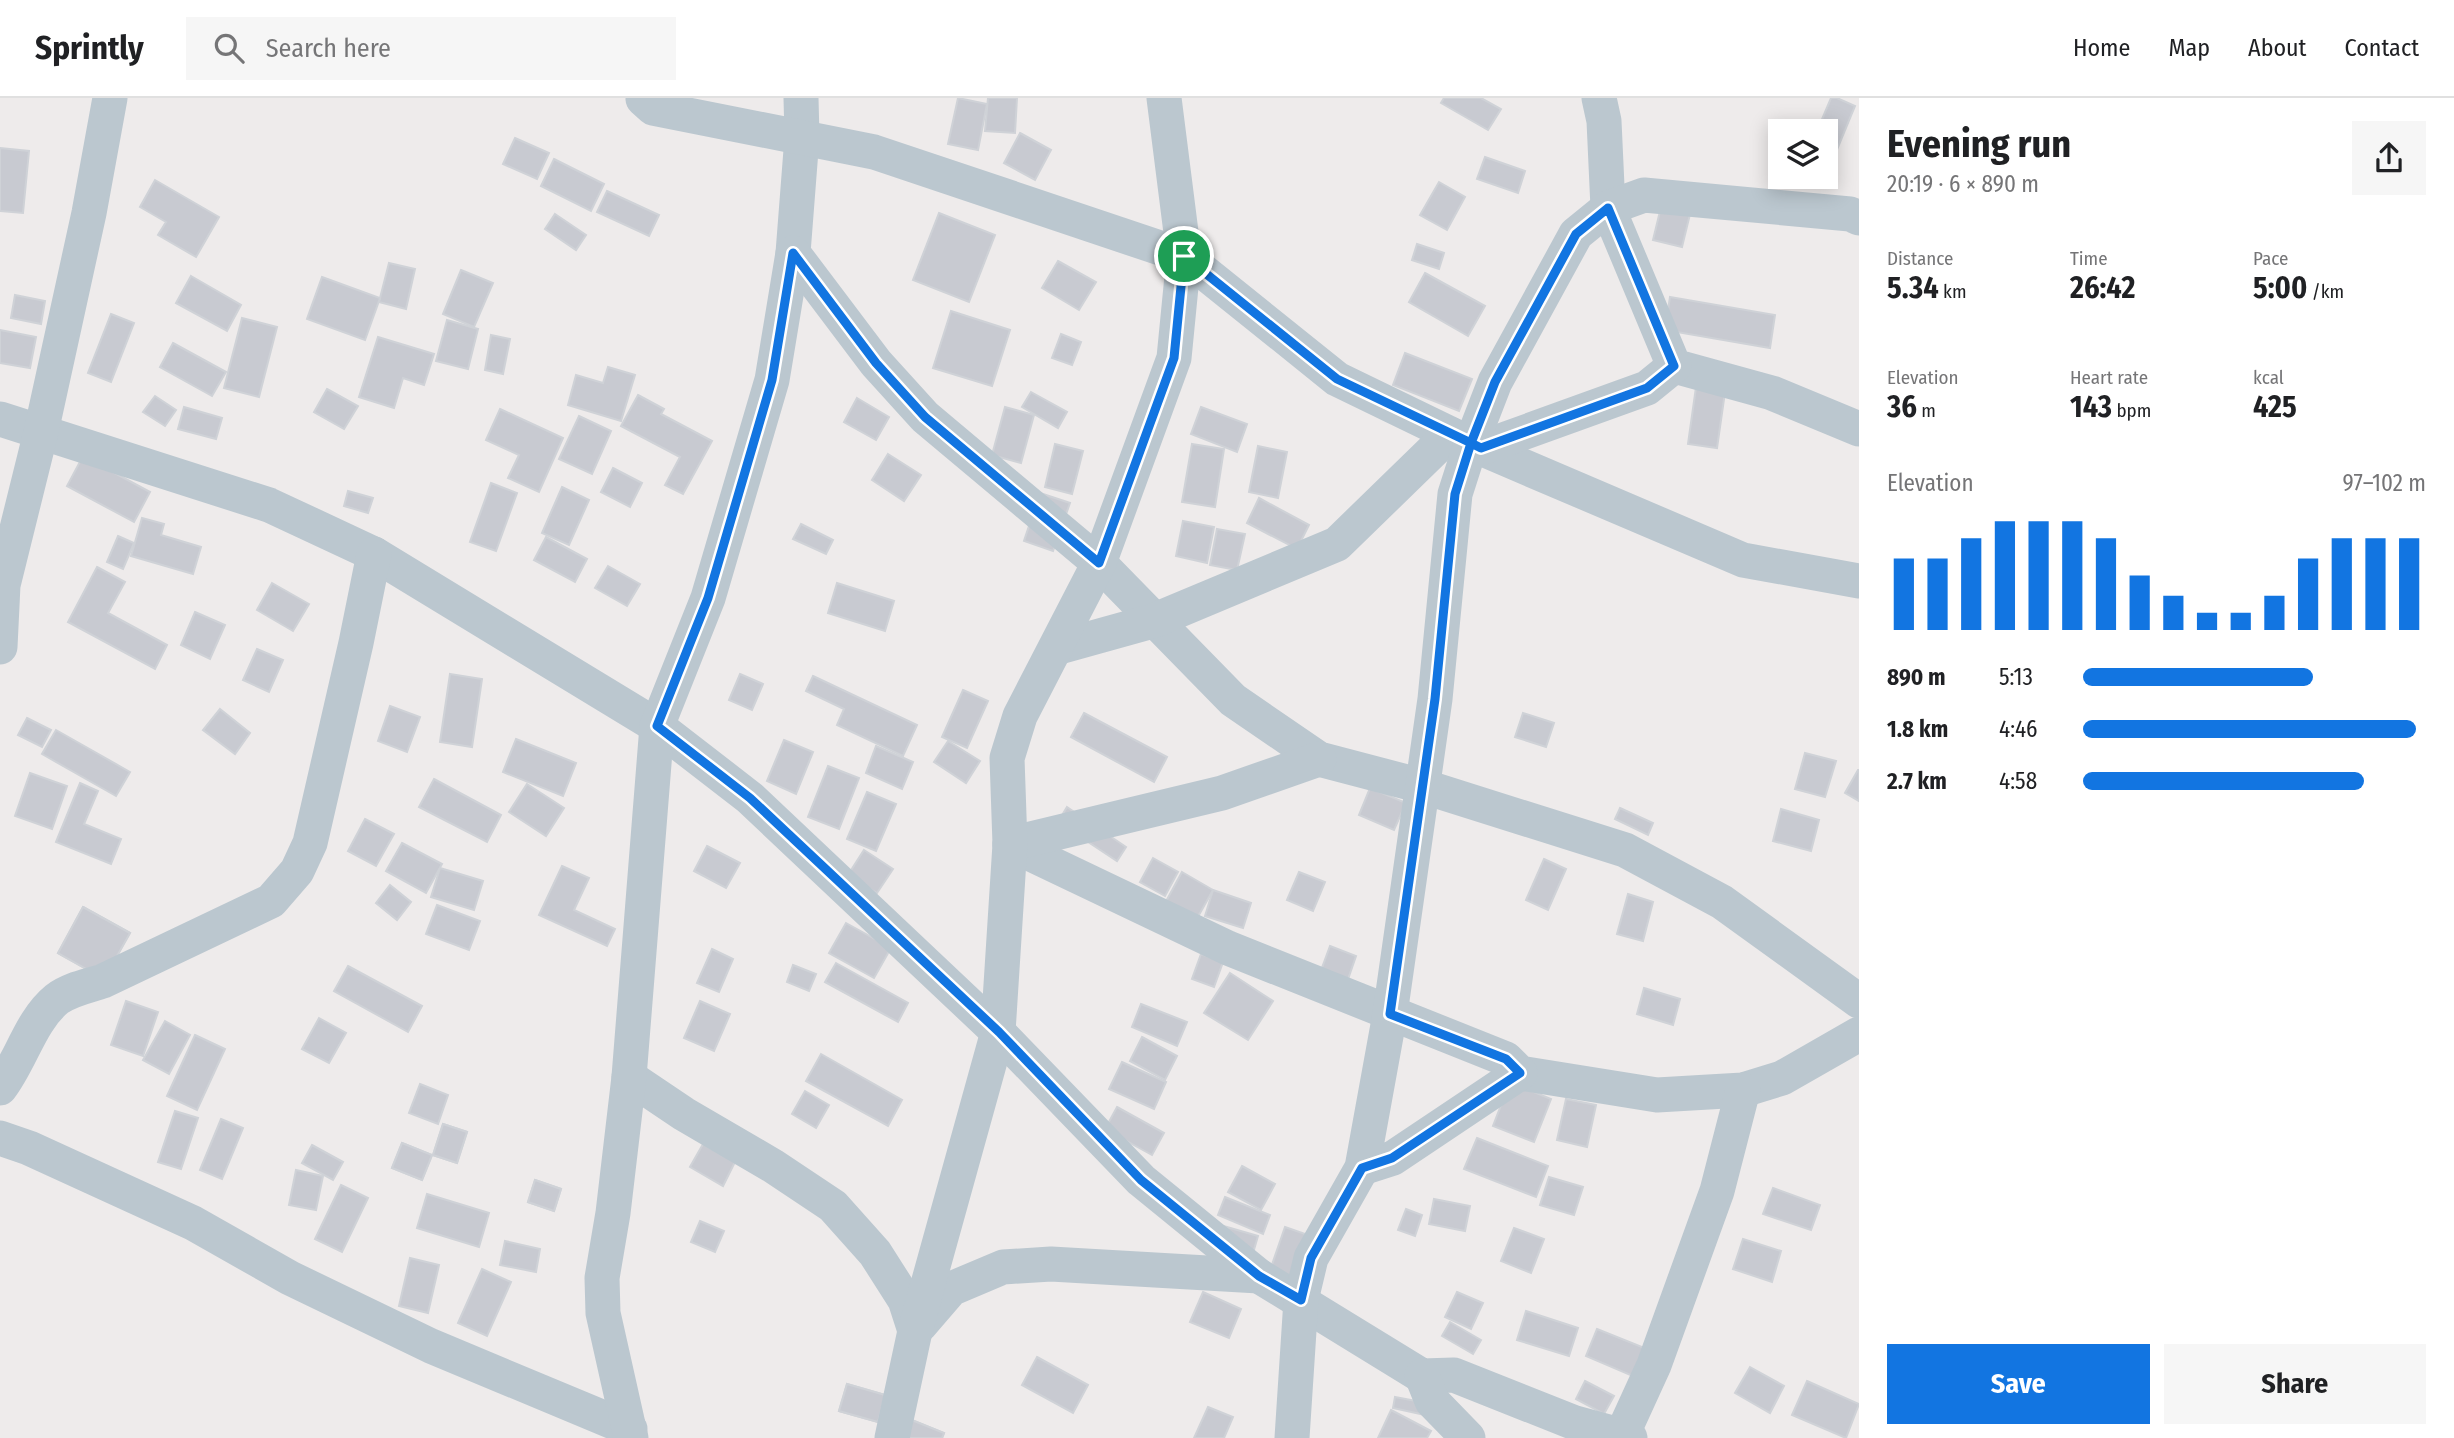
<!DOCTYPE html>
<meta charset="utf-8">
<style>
:root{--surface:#fff;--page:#f6f6f6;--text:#202124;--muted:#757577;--line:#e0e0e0;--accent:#1275e1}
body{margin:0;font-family:"Fira Sans Condensed",sans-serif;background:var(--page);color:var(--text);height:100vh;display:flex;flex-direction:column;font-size:26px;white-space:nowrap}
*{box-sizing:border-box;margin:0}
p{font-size:23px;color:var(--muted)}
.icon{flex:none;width:38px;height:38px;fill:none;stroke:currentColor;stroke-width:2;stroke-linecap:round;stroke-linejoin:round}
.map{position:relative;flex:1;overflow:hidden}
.sheet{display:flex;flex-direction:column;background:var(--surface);width:595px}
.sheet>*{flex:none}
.fabs{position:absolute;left:1768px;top:21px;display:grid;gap:14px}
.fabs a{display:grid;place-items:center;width:70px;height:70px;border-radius:0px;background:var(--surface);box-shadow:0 4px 18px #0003;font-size:35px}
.pin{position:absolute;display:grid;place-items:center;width:60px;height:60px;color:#fff;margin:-30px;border:4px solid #fff;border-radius:50%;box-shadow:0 2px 7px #0007}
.round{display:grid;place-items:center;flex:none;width:74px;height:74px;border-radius:0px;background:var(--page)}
.overview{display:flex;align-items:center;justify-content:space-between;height:119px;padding:0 28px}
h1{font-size:38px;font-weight:700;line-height:52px}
.stats{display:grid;grid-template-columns:repeat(3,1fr);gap:10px;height:119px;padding:7px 28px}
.stats div{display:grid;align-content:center}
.stats b{font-size:30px;font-weight:700}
.stats small{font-size:19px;font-weight:400}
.stats p{font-size:19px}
.chart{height:196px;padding:14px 28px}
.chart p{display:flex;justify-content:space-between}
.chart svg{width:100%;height:126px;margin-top:7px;stroke:var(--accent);stroke-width:6}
.button{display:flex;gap:14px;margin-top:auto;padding:14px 28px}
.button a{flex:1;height:80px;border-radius:0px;background:var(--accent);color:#fff;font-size:28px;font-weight:700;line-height:80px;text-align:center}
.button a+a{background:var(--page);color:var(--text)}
ul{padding:0 28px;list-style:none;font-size:23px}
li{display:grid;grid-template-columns:112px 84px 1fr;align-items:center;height:52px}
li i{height:18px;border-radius:9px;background:var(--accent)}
header{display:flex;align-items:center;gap:42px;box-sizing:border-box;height:98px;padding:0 35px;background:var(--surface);border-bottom:2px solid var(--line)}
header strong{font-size:33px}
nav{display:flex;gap:38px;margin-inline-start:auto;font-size:24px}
.search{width:490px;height:63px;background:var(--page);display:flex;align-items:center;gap:18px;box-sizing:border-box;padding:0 24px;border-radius:0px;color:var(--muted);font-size:26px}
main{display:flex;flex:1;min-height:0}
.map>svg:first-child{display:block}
.building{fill:#c8cad1;stroke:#cfd2d7;stroke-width:2}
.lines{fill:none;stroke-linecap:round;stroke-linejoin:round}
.minor{stroke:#bbc7cf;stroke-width:35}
.route-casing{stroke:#fff;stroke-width:14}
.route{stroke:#1275e1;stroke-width:9}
</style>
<header>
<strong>Sprintly</strong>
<div class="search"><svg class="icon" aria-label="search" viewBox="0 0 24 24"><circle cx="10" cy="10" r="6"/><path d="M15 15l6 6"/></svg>Search here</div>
<nav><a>Home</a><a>Map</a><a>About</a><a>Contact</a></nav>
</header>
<main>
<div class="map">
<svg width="1859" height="1340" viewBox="0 0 1859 1340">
<rect width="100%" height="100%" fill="#eeebeb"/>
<g class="building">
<path d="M958,0L987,6L978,52L948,46Z"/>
<path d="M988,0H1017L1015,35L985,33Z"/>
<path d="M1444,0H1481L1501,11L1488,32L1441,5Z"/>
<path d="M1831,0H1837L1855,8L1834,59L1825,55V33H1817Z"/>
<path d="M1020,35L1051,52L1035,82L1004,65Z"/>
<path d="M515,40L549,55L537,81L503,66Z"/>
<path d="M0,50L29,53L23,115L0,113Z"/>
<path d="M1485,59L1525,73L1518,95L1477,81Z"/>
<path d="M554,61L604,86L591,113L541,88Z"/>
<path d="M155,82L219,119L196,159L158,137L166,124L140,109Z"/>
<path d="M1439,84L1465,99L1447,132L1420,117Z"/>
<path d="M607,93L659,117L649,138L597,114Z"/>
<path d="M1662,105L1691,112L1682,149L1653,142Z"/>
<path d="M939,115L995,137L969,204L913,182Z"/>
<path d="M555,116L586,137L576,152L545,131Z"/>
<path d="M1417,146L1444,155L1439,171L1412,162Z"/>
<path d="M1058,163L1096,184L1079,212L1042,190Z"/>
<path d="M389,165L415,171L406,211L379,204Z"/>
<path d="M461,172L493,185L474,229L443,216Z"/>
<path d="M1425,175L1485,208L1468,238L1409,204Z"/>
<path d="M191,178L241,207L227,233L176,205Z"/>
<path d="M322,179L380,200L365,242L307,221Z"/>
<path d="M15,197L45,203L41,226L11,220Z"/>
<path d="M1670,199L1775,217L1770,250L1665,232Z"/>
<path d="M951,213L1010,232L992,288L933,270Z"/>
<path d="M111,216L134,225L111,284L88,275Z"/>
<path d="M242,220L277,229L259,299L224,290Z"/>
<path d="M447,222L478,231L468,271L436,263Z"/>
<path d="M0,232L36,239L30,270L0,265Z"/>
<path d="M1061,236L1081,244L1072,267L1052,260Z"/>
<path d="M491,237L510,241L503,276L485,272Z"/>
<path d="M378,239L434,256L424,287L403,280L394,310L359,299Z"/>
<path d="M173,245L226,274L212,298L160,269Z"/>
<path d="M1405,255L1472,281L1459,313L1393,287Z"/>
<path d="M608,269L635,277L621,323L568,307L576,277L603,285Z"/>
<path d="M1698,275L1727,280L1717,350L1688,346Z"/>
<path d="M327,291L358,308L344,331L314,314Z"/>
<path d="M1031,294L1067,314L1058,330L1022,309Z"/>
<path d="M638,297L664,311L661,316L712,343L683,396L665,387L680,359L621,328Z"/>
<path d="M155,298L176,312L165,328L143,314Z"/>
<path d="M857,300L889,319L876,342L844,324Z"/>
<path d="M184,309L222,320L216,341L178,331Z"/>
<path d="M1005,309L1034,317L1021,365L992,357Z"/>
<path d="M1201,309L1247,326L1237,354L1191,336Z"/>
<path d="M500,311L563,340L539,394L508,380L519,357L486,342Z"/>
<path d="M579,318L611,333L592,376L559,361Z"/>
<path d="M1055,346L1083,353L1072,396L1045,389Z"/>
<path d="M1192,346L1224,351L1215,409L1182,404Z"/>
<path d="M1258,348L1287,354L1278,400L1249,394Z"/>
<path d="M888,356L921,377L904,403L872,382Z"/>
<path d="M83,358L150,394L134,424L67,388Z"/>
<path d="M613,370L642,385L630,409L601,394Z"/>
<path d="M491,385L517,395L496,453L470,444Z"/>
<path d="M562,389L589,402L569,447L542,435Z"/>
<path d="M348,393L373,400L368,415L344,408Z"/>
<path d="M1040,395L1070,405L1053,453L1024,443Z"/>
<path d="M1259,400L1309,427L1297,451L1247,425Z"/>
<path d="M142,420L164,426L161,437L201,449L193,476L131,458Z"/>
<path d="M1183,423L1214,429L1207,465L1176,458Z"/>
<path d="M801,426L833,442L826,456L793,441Z"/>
<path d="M1217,431L1245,436L1237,472L1210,467Z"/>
<path d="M118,438L134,445L123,471L107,464Z"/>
<path d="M546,439L587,461L575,484L534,462Z"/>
<path d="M608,468L640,486L627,508L595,490Z"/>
<path d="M97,469L125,484L108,515L167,547L155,571L68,524Z"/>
<path d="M272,485L309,506L293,533L257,512Z"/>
<path d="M837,485L894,503L885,533L828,515Z"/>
<path d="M195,514L225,527L210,561L181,547Z"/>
<path d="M257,551L283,562L269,594L243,582Z"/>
<path d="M450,576L482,581L472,649L440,644Z"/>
<path d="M740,576L763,586L752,612L729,602Z"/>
<path d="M813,578L917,627L903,658L837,627L844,611L806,593Z"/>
<path d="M963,592L988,603L967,650L942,639Z"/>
<path d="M390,608L420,619L407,654L378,643Z"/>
<path d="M220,611L250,635L235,656L203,632Z"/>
<path d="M1084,615L1167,659L1154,684L1071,639Z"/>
<path d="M1523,615L1554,625L1546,649L1515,639Z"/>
<path d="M27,620L51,632L42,649L18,637Z"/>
<path d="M56,632L130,674L116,698L42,656Z"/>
<path d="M516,641L576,665L563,698L503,674Z"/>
<path d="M784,642L813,654L796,696L767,683Z"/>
<path d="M948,643L980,663L966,685L934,664Z"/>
<path d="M876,648L913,664L902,691L866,675Z"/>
<path d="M1805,655L1836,663L1825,699L1795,691Z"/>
<path d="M828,668L859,680L839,731L808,719Z"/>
<path d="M1858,672H1859V703L1845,695Z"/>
<path d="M30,675L67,688L52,731L15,718Z"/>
<path d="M434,681L501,717L487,744L419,709Z"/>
<path d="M80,685L98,693L84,726L121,741L111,766L56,744Z"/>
<path d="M527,686L564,710L546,738L509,714Z"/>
<path d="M1370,690L1406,705L1394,732L1359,717Z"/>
<path d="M867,694L896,706L876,753L847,741Z"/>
<path d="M1067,709L1126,749L1117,763L1058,724Z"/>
<path d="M1620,710L1653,725L1648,737L1615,721Z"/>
<path d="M1781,711L1819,722L1811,753L1773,743Z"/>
<path d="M365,721L394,736L376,768L348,753Z"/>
<path d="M402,745L442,766L426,795L386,773Z"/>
<path d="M707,748L740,765L726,790L694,773Z"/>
<path d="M864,752L893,771L877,795L848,777Z"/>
<path d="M1153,760L1178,774L1165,798L1140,784Z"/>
<path d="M1544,761L1566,771L1548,812L1526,802Z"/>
<path d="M562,768L589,780L574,812L615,831L607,848L539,817Z"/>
<path d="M440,770L483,783L474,812L431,799Z"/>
<path d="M1182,774L1213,792L1195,824L1164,807Z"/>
<path d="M1299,774L1325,784L1313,813L1287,802Z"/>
<path d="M390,787L411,804L397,822L376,805Z"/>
<path d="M1213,792L1251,805L1243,830L1205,818Z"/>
<path d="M1628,796L1653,804L1643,843L1617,836Z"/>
<path d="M437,807L480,823L469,852L426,836Z"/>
<path d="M83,809L130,835L104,881L58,855Z"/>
<path d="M83,809L130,835L104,881L58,855Z"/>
<path d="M846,825L891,850L874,880L829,855Z"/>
<path d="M1330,848L1356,858L1346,887L1319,878Z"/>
<path d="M712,851L733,861L719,894L697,885Z"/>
<path d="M1201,856L1223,864L1214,889L1192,881Z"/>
<path d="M836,865L908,905L898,924L825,884Z"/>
<path d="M793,867L816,876L809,893L787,884Z"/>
<path d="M348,868L422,908L408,934L334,893Z"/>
<path d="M1230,875L1273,903L1248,942L1204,915Z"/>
<path d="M1644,890L1680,901L1673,927L1637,916Z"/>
<path d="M126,903L158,914L143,958L111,947Z"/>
<path d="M700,903L730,916L714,953L684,940Z"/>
<path d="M1141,906L1187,924L1177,948L1132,929Z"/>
<path d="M319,920L346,935L329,965L302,951Z"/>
<path d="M165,923L190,937L169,976L143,962Z"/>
<path d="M195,937L225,951L197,1012L167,998Z"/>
<path d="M1142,939L1177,958L1165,982L1130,963Z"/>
<path d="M821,956L902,1002L888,1028L806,983Z"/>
<path d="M1122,964L1166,984L1154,1011L1109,991Z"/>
<path d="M1510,984L1551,1001L1534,1044L1493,1028Z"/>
<path d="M420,986L448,997L438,1026L409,1015Z"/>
<path d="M805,993L829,1007L816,1030L792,1016Z"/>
<path d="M1566,1001L1596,1007L1587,1049L1557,1042Z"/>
<path d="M1117,1009L1164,1035L1152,1057L1105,1031Z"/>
<path d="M175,1013L198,1020L181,1071L158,1064Z"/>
<path d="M221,1021L243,1030L222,1081L200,1072Z"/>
<path d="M443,1026L467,1034L457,1065L433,1057Z"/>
<path d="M443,1026L467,1034L457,1065L433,1057Z"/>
<path d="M1477,1040L1548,1068L1536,1099L1464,1071Z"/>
<path d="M402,1045L432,1057L422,1082L392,1070Z"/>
<path d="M402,1045L432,1057L422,1082L392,1070Z"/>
<path d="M703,1046L735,1064L723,1088L690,1069Z"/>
<path d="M312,1047L343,1064L333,1082L302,1065Z"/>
<path d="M1242,1068L1275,1086L1261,1112L1228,1094Z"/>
<path d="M296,1072L323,1078L316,1112L289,1107Z"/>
<path d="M1549,1079L1583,1089L1574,1117L1540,1107Z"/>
<path d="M535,1082L561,1091L554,1113L528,1104Z"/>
<path d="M535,1082L561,1091L554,1113L528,1104Z"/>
<path d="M341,1087L368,1100L342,1154L315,1141Z"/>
<path d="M1773,1090L1820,1107L1811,1132L1763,1116Z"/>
<path d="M427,1096L489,1115L479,1149L417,1130Z"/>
<path d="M1225,1099L1270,1117L1263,1136L1218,1117Z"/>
<path d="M1434,1101L1470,1108L1465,1133L1429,1126Z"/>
<path d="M1406,1111L1422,1117L1415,1138L1398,1132Z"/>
<path d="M700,1123L724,1133L715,1154L691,1144Z"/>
<path d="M1220,1127L1258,1138L1249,1169Z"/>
<path d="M1285,1129L1314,1139L1295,1194L1266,1184Z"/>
<path d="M1514,1130L1544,1141L1531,1175L1501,1163Z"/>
<path d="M1743,1141L1781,1153L1772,1184L1733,1171Z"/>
<path d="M505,1143L540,1151L536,1174L500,1167Z"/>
<path d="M410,1160L439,1167L428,1215L399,1208Z"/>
<path d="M482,1171L511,1184L487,1238L458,1225Z"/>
<path d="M1203,1194L1241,1211L1229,1240L1190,1224Z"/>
<path d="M1457,1194L1483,1205L1471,1231L1445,1219Z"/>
<path d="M1526,1213L1578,1230L1569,1258L1517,1242Z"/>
<path d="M1450,1224L1481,1242L1473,1256L1442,1238Z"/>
<path d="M1597,1231L1647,1251L1635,1279L1586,1258Z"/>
<path d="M1037,1259L1088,1287L1073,1315L1022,1287Z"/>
<path d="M1750,1269L1784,1288L1770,1315L1735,1295Z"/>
<path d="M1585,1283L1614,1298L1604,1316L1576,1301Z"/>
<path d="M1807,1283L1859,1306L1846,1340L1792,1317Z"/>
<path d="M847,1286L885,1297L878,1324L839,1313Z"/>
<path d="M847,1286L885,1297L878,1324L839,1313Z"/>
<path d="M1395,1299L1427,1305L1425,1317L1393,1310Z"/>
<path d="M1208,1309L1233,1319L1224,1340H1194Z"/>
<path d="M1391,1312L1431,1333L1427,1340H1378Z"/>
<path d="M892,1314L944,1335L942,1340H882Z"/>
<path d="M892,1314L944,1335L942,1340H882Z"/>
</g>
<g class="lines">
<g class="minor">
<path d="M801,0L802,39L793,155L876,265L925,319L1099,465L1233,602L1319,661L1422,688L1625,752L1722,804L1859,903"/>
<path d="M1599,0L1604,23L1608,110L1674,268L1772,295L1859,331"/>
<path d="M643,1L653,10L874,54L1184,158L1337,281L1471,346L1743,462L1859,483"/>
<path d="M0,321L269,407L374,456L657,628L750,700L998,934L1141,1082L1259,1178L1422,1278L1454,1277L1575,1325L1630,1340"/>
<path d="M1481,350L1647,290L1674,268"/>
<path d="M0,549L3,487L41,334L89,115L110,0"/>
<path d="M1056,550L1153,523L1337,446L1450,336"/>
<path d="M1010,746L1228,850L1506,961L1520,975L1657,997L1743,992L1782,980L1859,936"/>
<path d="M1010,746L1222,695L1319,661"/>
<path d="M629,979L684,1016L773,1068L833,1108L875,1155L905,1202L915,1233"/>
<path d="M0,990C21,963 30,923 57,901C70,891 88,888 103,883L271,803L297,773L310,745L356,545L374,456"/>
<path d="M0,1040L29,1050L193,1125L290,1180L431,1248L630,1331"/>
<path d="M1362,1070L1393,1060L1520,975"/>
<path d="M920,1227L951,1191L1003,1169L1051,1166L1259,1178"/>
<path d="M1422,1278L1432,1303L1468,1340"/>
<path d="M1622,1337L1654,1267L1717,1093L1743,992"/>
<path d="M631,1340L603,1215L602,1180L613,1115L629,979L657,628L708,500L772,282L793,155"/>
<path d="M892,1340L915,1233L998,934L1010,746L1007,660L1020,618L1099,465L1174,260L1184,158L1164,0"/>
<path d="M1292,1340L1301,1202L1311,1160L1362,1070L1390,916L1435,601L1455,396L1471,346L1495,284L1576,136L1608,110L1644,97L1850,116L1859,120"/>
</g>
</g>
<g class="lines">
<g class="route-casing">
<path id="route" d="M1184,158L1174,260L1099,465L925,319L876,265L793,155L772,282L708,500L657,628L750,700L999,934L1141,1082L1259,1178L1301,1202L1311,1160L1362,1070L1392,1060L1520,975L1506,961L1390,916L1435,601L1455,396L1471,345L1481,350L1647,290L1674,268L1608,110L1576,136L1495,284L1471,345L1337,281L1184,158"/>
</g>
<use href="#route" class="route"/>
</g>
</svg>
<div class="fabs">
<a><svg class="icon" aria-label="layers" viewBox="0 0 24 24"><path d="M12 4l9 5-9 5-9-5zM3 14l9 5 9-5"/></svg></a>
</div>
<div class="pin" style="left:1184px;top:158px;background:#1e9e55"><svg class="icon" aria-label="arrive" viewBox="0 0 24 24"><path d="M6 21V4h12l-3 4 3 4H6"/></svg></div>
</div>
<section class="sheet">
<div class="overview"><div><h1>Evening run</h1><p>20:19 · 6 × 890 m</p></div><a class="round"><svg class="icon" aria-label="share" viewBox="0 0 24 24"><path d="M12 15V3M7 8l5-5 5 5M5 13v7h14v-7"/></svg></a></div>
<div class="stats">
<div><p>Distance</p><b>5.34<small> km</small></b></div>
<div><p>Time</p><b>26:42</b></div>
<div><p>Pace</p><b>5:00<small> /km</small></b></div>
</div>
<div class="stats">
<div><p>Elevation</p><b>36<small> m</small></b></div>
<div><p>Heart rate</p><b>143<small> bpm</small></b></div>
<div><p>kcal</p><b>425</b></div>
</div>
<div class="chart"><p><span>Elevation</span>97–102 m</p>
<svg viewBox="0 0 160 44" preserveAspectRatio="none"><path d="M5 44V19M15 44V19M25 44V12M35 44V6M45 44V6M55 44V6M65 44V12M75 44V25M85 44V32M95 44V38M105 44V38M115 44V32M125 44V19M135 44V12M145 44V12M155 44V12"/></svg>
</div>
<ul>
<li><b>890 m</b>5:13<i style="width:67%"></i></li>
<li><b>1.8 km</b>4:46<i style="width:97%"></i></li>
<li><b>2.7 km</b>4:58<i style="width:82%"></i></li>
</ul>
<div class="button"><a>Save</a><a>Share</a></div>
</section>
</main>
